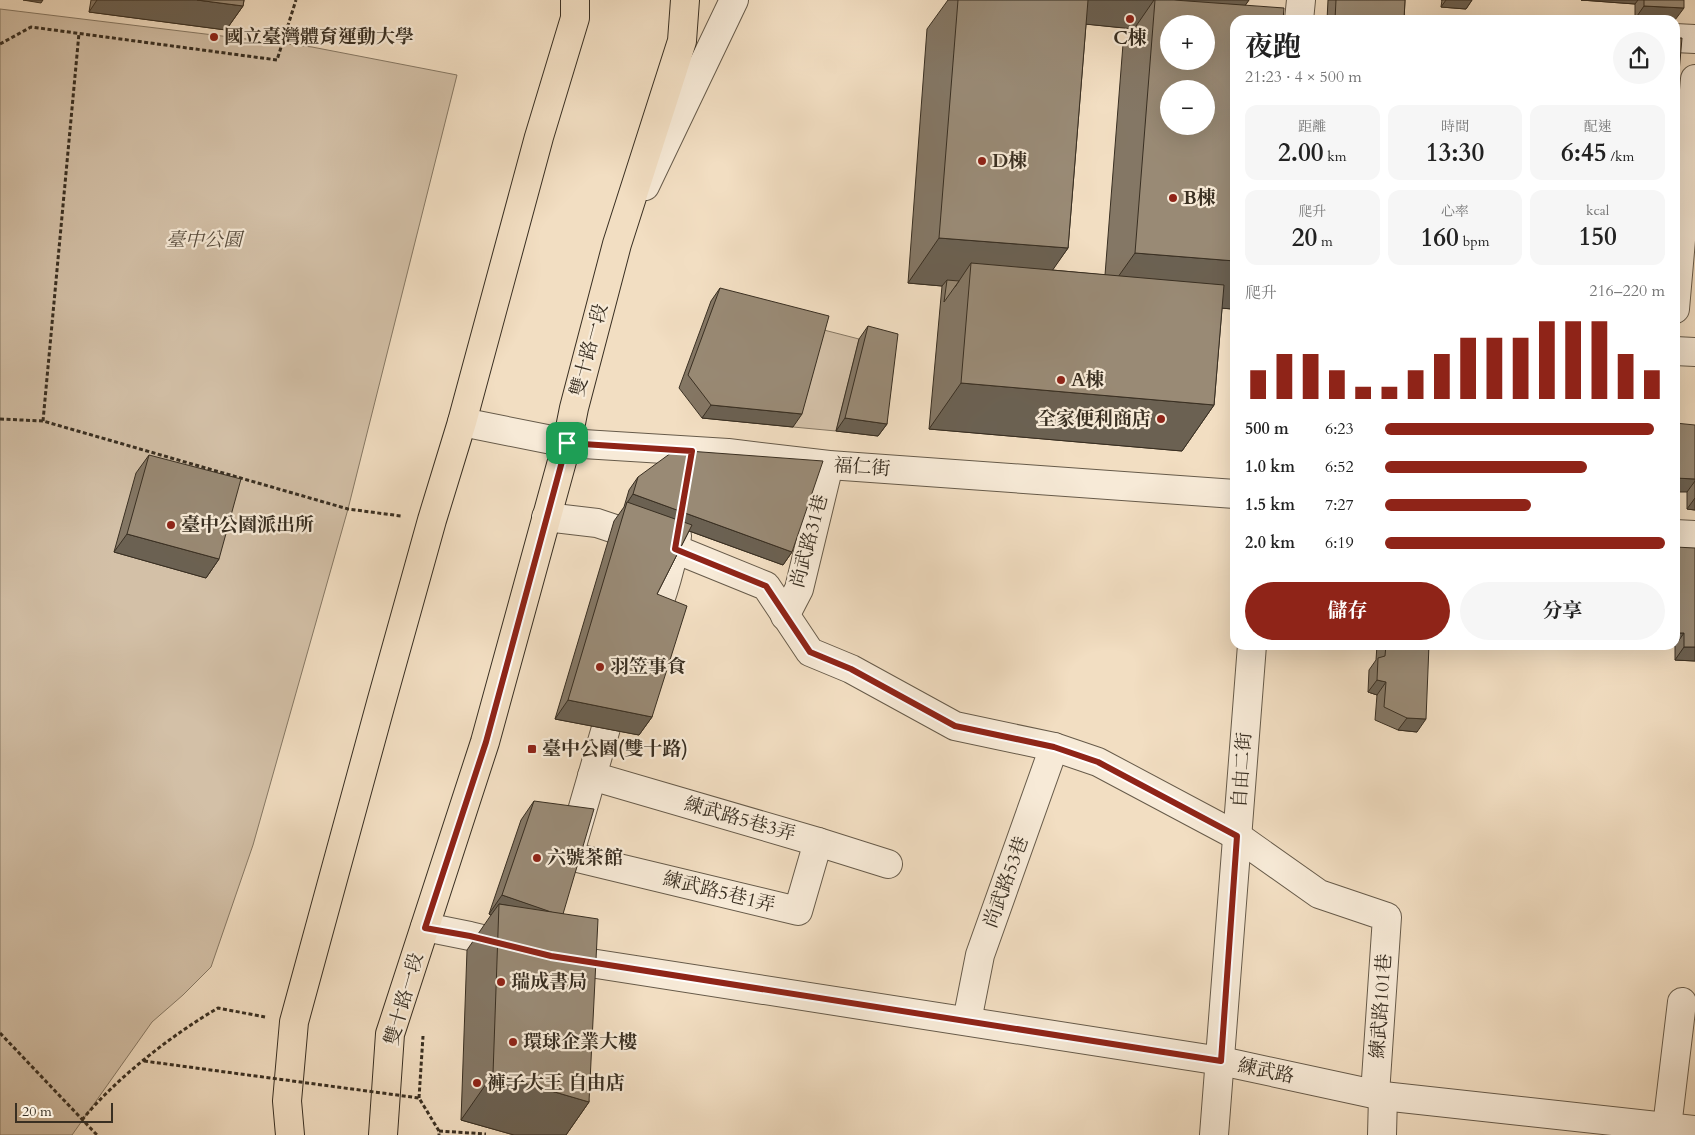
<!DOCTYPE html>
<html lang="zh-TW">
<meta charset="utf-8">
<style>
:root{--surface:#fff;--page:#f6f6f6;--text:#222;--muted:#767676;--accent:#8f2418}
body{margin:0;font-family:Cardo,"Noto Serif TC",serif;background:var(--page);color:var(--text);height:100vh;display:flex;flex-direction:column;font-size:19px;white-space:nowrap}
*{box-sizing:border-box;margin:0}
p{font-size:16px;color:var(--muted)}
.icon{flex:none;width:28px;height:28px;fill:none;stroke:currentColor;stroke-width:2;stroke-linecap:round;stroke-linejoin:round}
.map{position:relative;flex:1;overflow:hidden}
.side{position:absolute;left:1230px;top:15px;width:450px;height:635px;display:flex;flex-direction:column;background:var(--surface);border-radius:15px;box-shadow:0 5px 20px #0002}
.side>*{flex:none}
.controls{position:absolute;left:1160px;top:15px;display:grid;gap:10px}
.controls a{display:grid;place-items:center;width:55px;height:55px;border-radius:50%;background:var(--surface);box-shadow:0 5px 20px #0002;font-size:25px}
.scale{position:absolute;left:15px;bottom:12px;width:98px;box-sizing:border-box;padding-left:5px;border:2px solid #392f22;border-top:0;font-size:14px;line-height:18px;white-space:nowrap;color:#392f22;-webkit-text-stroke:4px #f7ead7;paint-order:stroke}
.pin{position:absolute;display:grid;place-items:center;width:42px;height:42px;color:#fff;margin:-21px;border-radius:10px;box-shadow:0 2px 8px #0006}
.round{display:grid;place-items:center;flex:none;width:52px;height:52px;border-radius:26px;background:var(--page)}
.headline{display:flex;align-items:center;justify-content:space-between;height:85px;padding:0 15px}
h1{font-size:28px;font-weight:700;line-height:38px}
.stats{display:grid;grid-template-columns:repeat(3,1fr);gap:8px;height:85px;padding:5px 15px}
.stats div{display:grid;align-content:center;border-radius:12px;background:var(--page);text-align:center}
.stats b{font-size:25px;font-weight:700}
.stats small{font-size:14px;font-weight:400}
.stats p{font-size:14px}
.chart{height:140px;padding:10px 15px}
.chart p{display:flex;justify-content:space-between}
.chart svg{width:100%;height:90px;margin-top:5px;stroke:var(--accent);stroke-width:6}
.cta{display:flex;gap:10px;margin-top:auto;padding:10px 15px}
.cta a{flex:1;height:58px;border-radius:30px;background:var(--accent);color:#fff;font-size:20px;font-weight:700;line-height:58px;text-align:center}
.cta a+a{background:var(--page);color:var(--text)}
ul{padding:0 15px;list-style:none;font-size:16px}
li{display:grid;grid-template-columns:80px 60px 1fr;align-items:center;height:38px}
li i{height:12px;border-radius:6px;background:var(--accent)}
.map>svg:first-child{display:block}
.green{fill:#d3c0a7;stroke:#867864}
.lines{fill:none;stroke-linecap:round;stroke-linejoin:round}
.minor-casing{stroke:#675b4a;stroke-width:30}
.major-casing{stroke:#392f22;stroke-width:30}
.path{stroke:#392f22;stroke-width:3;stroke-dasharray:4 2.5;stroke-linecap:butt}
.minor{stroke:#f7ead7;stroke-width:28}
.major{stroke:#f2dec2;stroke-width:28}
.path-bridge{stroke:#392f22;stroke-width:3;stroke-dasharray:4 2.5;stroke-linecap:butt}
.wall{fill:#847765;stroke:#392f22;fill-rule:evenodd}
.shaded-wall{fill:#6b6152;stroke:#392f22}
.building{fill:#998a75;stroke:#392f22;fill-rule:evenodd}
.route-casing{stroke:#fff;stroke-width:10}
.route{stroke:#8f2418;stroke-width:6}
.poi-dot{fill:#8f2418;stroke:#f7ead7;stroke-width:2}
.labels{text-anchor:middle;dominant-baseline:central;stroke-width:4.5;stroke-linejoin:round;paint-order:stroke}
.poi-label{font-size:19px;font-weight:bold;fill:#392f22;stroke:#f7ead7;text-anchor:start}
.park-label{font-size:19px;font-style:italic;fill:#584c3d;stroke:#f7ead7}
.street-label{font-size:19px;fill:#392f22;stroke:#f7ead7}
</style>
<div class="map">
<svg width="1695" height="1135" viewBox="0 0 1695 1135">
<rect width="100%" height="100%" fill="#f2dec2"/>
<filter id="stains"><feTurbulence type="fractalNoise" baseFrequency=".004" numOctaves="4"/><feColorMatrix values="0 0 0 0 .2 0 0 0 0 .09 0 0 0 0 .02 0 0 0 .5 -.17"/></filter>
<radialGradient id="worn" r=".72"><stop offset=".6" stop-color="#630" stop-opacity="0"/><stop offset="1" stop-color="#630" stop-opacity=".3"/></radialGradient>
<g class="green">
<path d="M0,9L312,47L457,75L348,509L253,845L211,967L183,995L152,1022L72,1135H0Z"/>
<path d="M820,329L859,339L836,431L793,427Z"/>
</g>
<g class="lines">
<g class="minor-casing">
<g id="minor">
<path d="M1299,20L1301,0"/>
<path d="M1675,38L1695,39"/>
<path d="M645,186L734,0"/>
<path d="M1675,309L1695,79"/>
<path d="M1675,351L1695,352"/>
<path d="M462,422L567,443L728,453L829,465L1235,494"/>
<path d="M546,517L597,523L675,549L766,586L810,652L851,669L955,726L1054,747L1098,762L1237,836L1319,894L1387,917L1375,1094"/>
<path d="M1675,534L1695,535"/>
<path d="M785,616L799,589L829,465"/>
<path d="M647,630C662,603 671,566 677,536"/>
<path d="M592,776L818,842L888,864"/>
<path d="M573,842L608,721L618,694"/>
<path d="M569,856L798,911L818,842"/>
<path d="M425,927L470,936L511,946"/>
<path d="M558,958L1221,1061L1383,1096L1695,1130"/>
<path d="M967,1021L980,955L1054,747"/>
<path d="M1667,1127L1682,1002"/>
<path d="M1214,1135L1252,645"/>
<path d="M1382,1135L1383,1096"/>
</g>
</g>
<g class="major-casing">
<g id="major">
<path d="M290,1135L287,1101L294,1022L381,703L432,520L462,422L539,137L575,18V0"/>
<path d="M383,1135L390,1034L485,742L567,443L574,408L617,244L682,41L685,0"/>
</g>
</g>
<g class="path">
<path d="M0,44L31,27L277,60L296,0"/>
<path d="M0,419L43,421L348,509L401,516"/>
<path d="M43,421L79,33"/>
<path d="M0,1033L97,1135"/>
<path d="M419,1098L423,1036"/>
<path d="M82,1120C115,1079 173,1034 218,1008L265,1017"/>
<path d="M439,1131L486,1134"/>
</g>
<use href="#minor" class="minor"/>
<use href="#major" class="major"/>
<path class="path-bridge" d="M144,1061L419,1098L439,1131V1135"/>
</g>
<g class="wall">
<path d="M91,0H244L243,6L226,30L89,12Z"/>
<path d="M948,0H1249L1245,5L1232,309L1222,308L1214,405L1182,451L929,429L942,286L908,283L927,29ZM1086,24L1134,29L1123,44L1105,275L1052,270L1068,248Z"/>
<path d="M1328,0H1405L1404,20H1327Z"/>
<path d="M1441,0H1472L1466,9L1441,7L1442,0Z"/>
<path d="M1581,0H1684L1635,19V4Z"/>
<path d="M720,288L793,427L702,418L679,388L711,301Z"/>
<path d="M868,326L887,424L878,436L836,431L859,339Z"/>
<path d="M1695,425V510L1687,509V492Z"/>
<path d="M149,455L219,559L206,578L114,552L136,473Z"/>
<path d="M638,477L792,552L783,565L689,531L657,594L652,717L639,735L555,719L614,521L624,507L629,490Z"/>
<path d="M1695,548V661L1675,660V646H1640V645H1675Z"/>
<path d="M1377,645H1429L1417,732L1398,730L1375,720L1377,695L1368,692L1369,670L1376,660Z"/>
<path d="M534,801L563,914L589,1102L566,1135H514L461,1120L467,950L491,915L489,914L521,820Z"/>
</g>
<g class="shaded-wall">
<path d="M23,0H43L41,3Z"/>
<path d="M97,0H197L243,6L226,30L89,12Z"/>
<path d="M980,0H1154L1134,29L975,13Z"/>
<path d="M1155,0H1249L1223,38Z"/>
<path d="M1446,0H1472L1466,9L1441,7Z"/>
<path d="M1581,0H1638L1635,4Z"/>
<path d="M1644,6L1684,8L1675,20L1635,19Z"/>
<path d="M939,238L1068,248L1036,294L971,263L955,287L947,280L942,286L908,283Z"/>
<path d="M1135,253L1235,261V304L1232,309L1103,298Z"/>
<path d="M961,383L1214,405L1182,451L929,429Z"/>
<path d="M711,405L802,414L793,427L702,418Z"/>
<path d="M845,418L887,424L878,436L836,431Z"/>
<path d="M1675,478L1695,479V481L1687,492H1675Z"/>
<path d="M633,494L792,552L783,565L626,508L627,503Z"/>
<path d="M1695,498V510L1687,509Z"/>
<path d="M127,534L219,559L206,578L114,552Z"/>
<path d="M1675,633H1684L1675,646H1640L1641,645H1675Z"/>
<path d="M1684,647H1695V661L1675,660Z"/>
<path d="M1377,680L1386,682L1377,695L1368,692Z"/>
<path d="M568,700L652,717L639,735L555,719Z"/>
<path d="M1407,718L1426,719L1417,732L1398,730Z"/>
<path d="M502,895L562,915L499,904L491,915L489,914Z"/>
<path d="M493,1074L589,1102L566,1135H514L461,1120Z"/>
</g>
<g class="building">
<path d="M197,0H244L243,6Z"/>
<path d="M958,0H1088L1068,248L939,238Z"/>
<path d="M1155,0H1174L1284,8L1283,20H1235V261L1135,253ZM1169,24H1206V61H1169ZM1169,89H1206V126H1169Z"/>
<path d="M1336,0H1405L1404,20H1335Z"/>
<path d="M1644,0H1684V8L1644,6Z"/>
<path d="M1675,38H1682L1677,96L1675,95Z"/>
<path d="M1675,106H1676L1675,126Z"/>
<path d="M971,263L1224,285L1214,405L961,383Z"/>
<path d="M947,280L959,281L944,302Z"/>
<path d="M720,288L829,316L802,414L711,405L688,375Z"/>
<path d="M868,326L898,334L887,424L845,418Z"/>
<path d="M1675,423L1695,425V479L1675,478Z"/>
<path d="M675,450L823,461L792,552L633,494L638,477Z"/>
<path d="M149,455L241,479L219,559L127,534Z"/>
<path d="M627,502L692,525L657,594L687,606L652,717L568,700Z"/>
<path d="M1675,547L1695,548V647H1684V633H1675Z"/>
<path d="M1386,645H1429L1426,719L1407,718L1384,707L1386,682L1377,680L1378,658L1385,656Z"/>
<path d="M534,801L594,809L563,914L554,913L502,895Z"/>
<path d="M499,904L598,919L589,1102L493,1074Z"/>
</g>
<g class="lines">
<g class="route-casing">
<path id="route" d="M567,443L692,451L675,549L766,586L810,652L851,669L955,726L1054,747L1098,762L1237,836L1221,1061L551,956L470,936L425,928L486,742Z"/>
</g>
<use href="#route" class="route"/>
</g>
<g class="poi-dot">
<circle cx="1130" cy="19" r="5"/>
<circle cx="214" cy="37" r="5"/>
<circle cx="982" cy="161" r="5"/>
<circle cx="1173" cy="198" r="5"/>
<circle cx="1061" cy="380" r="5"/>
<circle cx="1161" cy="419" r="5"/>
<circle cx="171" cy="525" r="5"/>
<circle cx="600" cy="667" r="5"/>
<rect x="527" y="744" width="10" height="10" rx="2.5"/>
<circle cx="537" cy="858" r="5"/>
<circle cx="501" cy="982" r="5"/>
<circle cx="513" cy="1042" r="5"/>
<circle cx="477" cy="1083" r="5"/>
</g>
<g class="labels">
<g class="poi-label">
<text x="224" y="37">國立臺灣體育運動大學</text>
<text x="1130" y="38" text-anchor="middle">C棟</text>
<text x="992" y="161">D棟</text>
<text x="1183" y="198">B棟</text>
<text x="1071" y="380">A棟</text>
<text x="1151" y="419" text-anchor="end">全家便利商店</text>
<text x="181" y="525">臺中公園派出所</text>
<text x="610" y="667">羽笠事食</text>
<text x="542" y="749">臺中公園(雙十路)</text>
<text x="547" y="858">六號茶館</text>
<text x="511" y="982">瑞成書局</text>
<text x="523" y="1042">環球企業大樓</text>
<text x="487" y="1083">褲子大王 自由店</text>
</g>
<g class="park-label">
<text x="204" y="240">臺中公園</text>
</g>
<g class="street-label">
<text transform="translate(589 350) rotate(-75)">雙十路一段</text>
<text transform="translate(862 467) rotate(4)">福仁街</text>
<text transform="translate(809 541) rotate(-75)">尚武路31巷</text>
<text transform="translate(1242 770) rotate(-86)">自由二街</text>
<text transform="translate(740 819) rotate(16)">練武路5巷3弄</text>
<text transform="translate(1006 882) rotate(-70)">尚武路53巷</text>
<text transform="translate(719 892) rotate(14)">練武路5巷1弄</text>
<text transform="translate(404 999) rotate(-74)">雙十路一段</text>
<text transform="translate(1381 1006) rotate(-86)">練武路101巷</text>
<text transform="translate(1266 1071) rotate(12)">練武路</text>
</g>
</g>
<rect width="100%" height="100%" filter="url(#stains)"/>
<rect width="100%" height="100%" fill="url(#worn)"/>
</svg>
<div class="controls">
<a>+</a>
<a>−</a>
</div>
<div class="scale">20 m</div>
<div class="pin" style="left:567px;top:443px;background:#1e9e55"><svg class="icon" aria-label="arrive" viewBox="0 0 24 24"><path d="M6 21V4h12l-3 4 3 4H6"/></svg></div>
<section class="side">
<div class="headline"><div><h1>夜跑</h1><p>21:23 · 4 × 500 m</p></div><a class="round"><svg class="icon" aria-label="share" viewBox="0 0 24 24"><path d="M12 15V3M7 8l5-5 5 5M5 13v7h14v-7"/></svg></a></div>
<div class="stats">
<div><p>距離</p><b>2.00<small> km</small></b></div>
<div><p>時間</p><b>13:30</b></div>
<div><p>配速</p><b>6:45<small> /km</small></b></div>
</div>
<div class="stats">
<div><p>爬升</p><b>20<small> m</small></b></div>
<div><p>心率</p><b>160<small> bpm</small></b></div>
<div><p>kcal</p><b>150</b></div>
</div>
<div class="chart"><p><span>爬升</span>216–220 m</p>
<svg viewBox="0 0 160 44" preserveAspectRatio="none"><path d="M5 44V30M15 44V22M25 44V22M35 44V30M45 44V38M55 44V38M65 44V30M75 44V22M85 44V14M95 44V14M105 44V14M115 44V6M125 44V6M135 44V6M145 44V22M155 44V30"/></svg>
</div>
<ul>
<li><b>500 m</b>6:23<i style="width:96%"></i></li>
<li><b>1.0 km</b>6:52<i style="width:72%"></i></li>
<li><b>1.5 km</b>7:27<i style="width:52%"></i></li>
<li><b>2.0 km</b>6:19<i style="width:100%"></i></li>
</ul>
<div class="cta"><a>儲存</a><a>分享</a></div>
</section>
</div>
